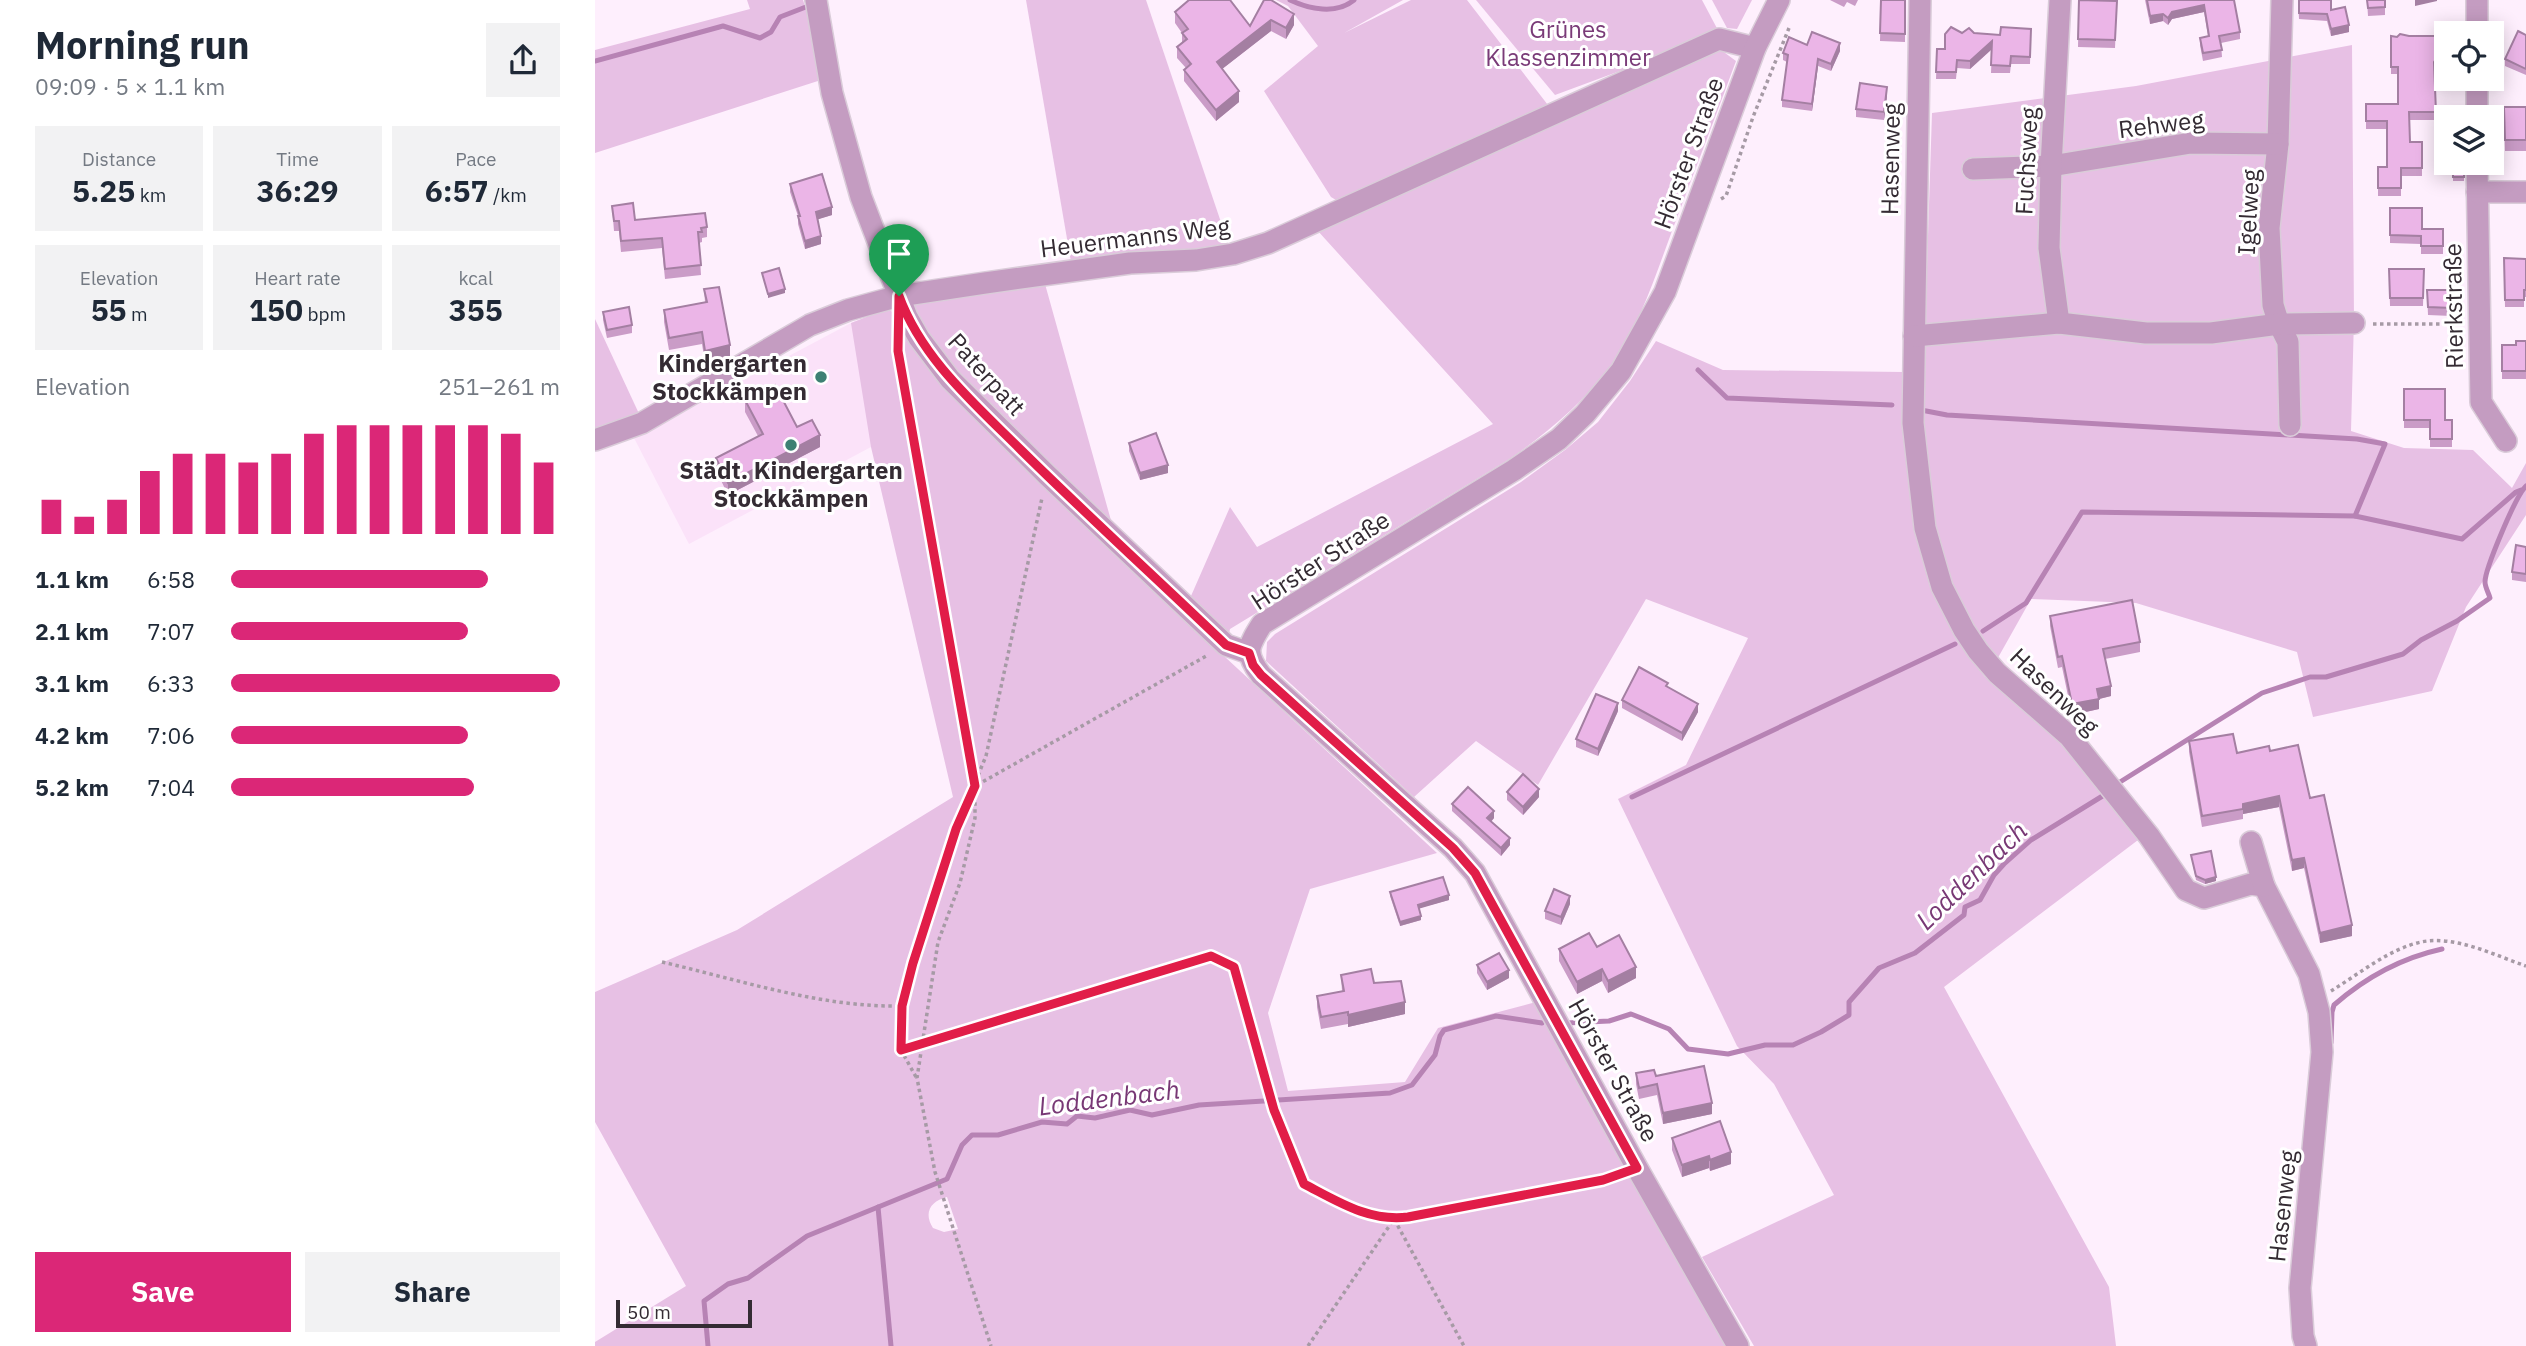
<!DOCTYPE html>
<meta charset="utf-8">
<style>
:root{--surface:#fff;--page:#f2f2f3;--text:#1f2937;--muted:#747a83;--accent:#db2777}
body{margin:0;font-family:"IBM Plex Sans",sans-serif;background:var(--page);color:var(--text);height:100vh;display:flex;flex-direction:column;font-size:26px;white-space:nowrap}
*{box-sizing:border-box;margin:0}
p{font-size:23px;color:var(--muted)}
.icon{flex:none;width:38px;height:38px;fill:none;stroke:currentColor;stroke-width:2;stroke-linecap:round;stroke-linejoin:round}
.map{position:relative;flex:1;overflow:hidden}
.details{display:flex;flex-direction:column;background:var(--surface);width:595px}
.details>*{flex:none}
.fabs{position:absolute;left:1839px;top:21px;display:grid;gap:14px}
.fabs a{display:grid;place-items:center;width:70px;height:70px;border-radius:0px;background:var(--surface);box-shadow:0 4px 18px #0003;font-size:35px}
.scale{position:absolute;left:21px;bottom:18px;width:136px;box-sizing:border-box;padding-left:7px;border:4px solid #342b33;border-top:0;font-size:19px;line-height:24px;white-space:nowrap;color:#342b33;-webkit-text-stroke:5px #fff;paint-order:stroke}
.pin{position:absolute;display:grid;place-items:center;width:60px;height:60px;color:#fff;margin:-72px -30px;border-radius:50% 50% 50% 0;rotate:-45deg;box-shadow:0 0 7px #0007}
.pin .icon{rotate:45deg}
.round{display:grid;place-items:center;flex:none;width:74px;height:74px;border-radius:0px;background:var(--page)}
.headline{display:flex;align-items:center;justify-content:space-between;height:119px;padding:0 35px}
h1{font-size:38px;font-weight:700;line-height:52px}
.metrics{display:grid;grid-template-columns:repeat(3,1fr);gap:10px;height:119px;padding:7px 35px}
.metrics div{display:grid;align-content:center;border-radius:0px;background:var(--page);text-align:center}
.metrics b{font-size:30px;font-weight:700}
.metrics small{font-size:19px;font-weight:400}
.metrics p{font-size:19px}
.chart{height:196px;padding:14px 35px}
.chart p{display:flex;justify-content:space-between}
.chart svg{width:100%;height:126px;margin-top:7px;stroke:var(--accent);stroke-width:6}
.action{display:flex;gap:14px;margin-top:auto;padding:14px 35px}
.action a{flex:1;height:80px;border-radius:0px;background:var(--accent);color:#fff;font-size:28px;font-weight:700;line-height:80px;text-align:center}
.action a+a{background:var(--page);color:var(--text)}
ul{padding:0 35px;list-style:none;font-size:23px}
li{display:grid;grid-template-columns:112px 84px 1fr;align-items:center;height:52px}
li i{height:18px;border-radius:9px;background:var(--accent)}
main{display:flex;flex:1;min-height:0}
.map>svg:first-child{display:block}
.built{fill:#fbe2f9}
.green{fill:#e7c0e4;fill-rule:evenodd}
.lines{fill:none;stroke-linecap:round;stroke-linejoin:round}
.stream{stroke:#b783b4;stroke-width:5}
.minor-casing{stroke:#daccd9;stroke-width:24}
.path{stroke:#a69aa5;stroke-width:3.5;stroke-dasharray:3.5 3.5;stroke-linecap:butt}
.minor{stroke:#c49cc1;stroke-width:21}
.wall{fill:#ca9cc7}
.shaded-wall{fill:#a47fa2}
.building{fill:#ebb5e7;stroke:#a47fa2;stroke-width:2}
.route-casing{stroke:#fff;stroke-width:14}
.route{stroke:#e11d48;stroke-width:9}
.poi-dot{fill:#3d8073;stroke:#fff;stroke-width:2.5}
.labels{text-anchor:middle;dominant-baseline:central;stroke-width:6;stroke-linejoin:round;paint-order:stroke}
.park-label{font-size:24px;fill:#7a3b78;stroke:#fff}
.street-label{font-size:24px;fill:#342b33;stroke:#fff}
.poi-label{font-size:24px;font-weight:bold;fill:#342b33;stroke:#fff;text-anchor:end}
.water-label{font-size:26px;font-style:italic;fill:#783875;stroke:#fff}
</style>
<main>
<section class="details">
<div class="headline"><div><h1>Morning run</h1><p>09:09 · 5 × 1.1 km</p></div><a class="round"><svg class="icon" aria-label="share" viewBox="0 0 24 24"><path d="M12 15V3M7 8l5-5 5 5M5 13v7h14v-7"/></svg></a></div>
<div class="metrics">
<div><p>Distance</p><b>5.25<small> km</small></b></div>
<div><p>Time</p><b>36:29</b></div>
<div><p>Pace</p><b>6:57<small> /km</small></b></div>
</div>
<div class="metrics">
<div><p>Elevation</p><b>55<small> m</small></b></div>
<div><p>Heart rate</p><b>150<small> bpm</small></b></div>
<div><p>kcal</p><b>355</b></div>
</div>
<div class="chart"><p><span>Elevation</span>251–261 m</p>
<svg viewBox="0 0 160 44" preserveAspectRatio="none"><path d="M5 44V32M15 44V38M25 44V32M35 44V22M45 44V16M55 44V16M65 44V19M75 44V16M85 44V9M95 44V6M105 44V6M115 44V6M125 44V6M135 44V6M145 44V9M155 44V19"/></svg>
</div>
<ul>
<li><b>1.1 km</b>6:58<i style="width:78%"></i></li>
<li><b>2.1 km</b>7:07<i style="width:72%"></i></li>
<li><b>3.1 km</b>6:33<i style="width:100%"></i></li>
<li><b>4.2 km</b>7:06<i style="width:72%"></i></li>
<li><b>5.2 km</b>7:04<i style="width:74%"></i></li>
</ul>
<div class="action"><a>Save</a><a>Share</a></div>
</section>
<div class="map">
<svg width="1931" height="1346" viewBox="0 0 1931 1346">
<rect width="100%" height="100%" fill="#feeffd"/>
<path class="built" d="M286,311L306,431L94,544L39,438L256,323Z"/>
<g class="green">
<path d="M152,0H208L213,16L226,80L0,153V50L155,9Z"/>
<path d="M431,0H551L634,246L597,253L476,262Z"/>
<path d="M681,0H808L749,33L816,0H872L956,109L746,203L736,197L669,91L723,46L693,6Z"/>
<path d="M881,0H1107L1125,34L960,95Z"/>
<path d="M1117,0H1157L1142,29L1132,28Z"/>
<path d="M1757,45L1759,319L1756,431L1809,448L1878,450L1917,488L1931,463V515L1871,607L1837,691L1718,717L1702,652L1541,603L1436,599L1400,663L1352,581L1336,525L1327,421L1337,113L1541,86Z"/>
<path d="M1126,50L1141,61C1120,118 1098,175 1077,231C1060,277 1044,327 1015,367C986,405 952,433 913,460L635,629L629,656L842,853L715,889L673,1013L693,1091L810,1082L843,1028L941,1002L1133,1346H0V1342L91,1286L0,1122V992L142,930L358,797L276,447L256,323L292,309L300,313L317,309L320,304L450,284L517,524L596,596L635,507L662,547L898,424L722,230ZM352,1197L363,1229L349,1232L338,1228C328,1212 336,1201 352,1197Z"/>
<path d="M0,319L46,418L0,433Z"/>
<path d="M1061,341L1128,370L1309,372L1336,580L1362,640L1390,677L1396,676L1470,740L1547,837L1349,987L1514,1287L1521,1346H1159L1107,1257L1239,1195L1179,1084L1142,1046L1023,799L1091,765L1153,638L1051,599L943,785L881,741L819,797L671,661L672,642L680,634L926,482L970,450L1003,422L1035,381Z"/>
</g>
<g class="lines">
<g class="stream">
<path d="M695,0C714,9 741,15 759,0"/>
<path d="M0,61L128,26L165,38L176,32L185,17L216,5"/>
<path d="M1103,370L1132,398L1297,405"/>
<path d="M1326,410L1352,415L1762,439L1790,444L1760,516"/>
<path d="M1388,631L1431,603L1487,512L1760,516L1867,539L1921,492L1926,490"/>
<path d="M1525,782L1667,693L1715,677H1731L1808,654L1826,640L1862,621L1895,598C1894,594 1890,587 1890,582C1890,569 1921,495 1931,486"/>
<path d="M1037,797L1360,644"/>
<path d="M972,1023L1014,1021L1036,1014L1074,1029L1093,1049L1133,1054L1170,1045H1198L1226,1032L1254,1015V1002L1284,968L1320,953L1369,915L1370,907L1385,900L1399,875L1409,864L1436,840L1514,792"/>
<path d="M1736,1043L1737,1012L1739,1005C1771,977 1806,958 1847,949"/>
<path d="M283,1207L296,1346"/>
<path d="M113,1346L109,1301L133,1284L153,1278L212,1236L352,1179L367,1145L377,1135H403L447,1122L472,1124L482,1116L500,1118L535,1110L557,1115L604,1105L795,1093L817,1085L840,1055L845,1036L849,1030L901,1016L947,1023"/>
</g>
<g class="minor-casing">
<g id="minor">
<path d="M221,0L237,93L266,197L312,317L324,338L355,379L452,475L631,645L654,653"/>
<path d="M1325,0L1318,423L1330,528L1347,587L1369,630L1383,651L1402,673L1474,736L1554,836L1591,890L1609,898L1656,884L1669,886L1714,974L1724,1012L1727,1052L1705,1288L1708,1336L1711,1346"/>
<path d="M1687,0L1683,144L1674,228L1678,305L1684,324L1693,342L1695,425"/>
<path d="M1882,0V33"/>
<path d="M1882,79V117"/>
<path d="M1882,163L1886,402L1911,441"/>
<path d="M1378,169L1456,166L1596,143L1683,144"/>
<path d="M1882,192H1931"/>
<path d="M1464,323L1454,248L1456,166L1465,0"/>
<path d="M1319,336L1464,323L1551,333H1616L1684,324L1759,323"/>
<path d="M0,440L47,423L215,325L253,310L304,296L390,283L535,263L601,260L638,254L673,243L1124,39L1160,48"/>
<path d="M1656,842L1669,886"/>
<path d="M1143,1346L1042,1168L880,873L858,848L666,675C649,653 653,646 667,624L919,470L964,439L990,414L1026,371L1070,292L1160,48L1184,0"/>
</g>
</g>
<g class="path">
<path d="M1126,199L1131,196L1158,117L1194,28"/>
<path d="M1778,324H1865"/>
<path d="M303,340V351L380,786V818L365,883L343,942L322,1078L340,1172L396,1346"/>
<path d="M382,785L613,655"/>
<path d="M67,962C145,980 228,1008 307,1006"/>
<path d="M1736,991C1764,974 1794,949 1826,942C1860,935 1899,955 1931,966"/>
<path d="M306,1050L307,1006L318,963L361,829L391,756L447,498"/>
<path d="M321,1077L306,1050L616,956L639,967L679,1110L709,1184L764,1213L799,1219L869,1346"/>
<path d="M713,1346L799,1219L1008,1180L1024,1174"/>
</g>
<use href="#minor" class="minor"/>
</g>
<g class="wall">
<path d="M669,0L699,25L691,39L676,31L627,69L644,102L621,121L589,81V70L591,68L582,58V47L587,43V33L580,23V12L655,26Z"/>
<path d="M1235,0H1263L1260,6L1252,2L1249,7Z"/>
<path d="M1286,0H1310V42L1285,41Z"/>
<path d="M1484,0L1522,1L1520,48L1483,47Z"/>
<path d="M1550,0H1639L1645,32V39L1626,43L1627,57L1608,61L1605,45V38L1613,36L1609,12L1577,19L1573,25L1568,21L1555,24Z"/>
<path d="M1703,0L1736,10L1754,32L1736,36L1732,21L1704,19Z"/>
<path d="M1772,0H1790V15L1773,16Z"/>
<path d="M1436,29L1435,64H1416L1415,73H1396L1397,49L1375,69L1362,68L1361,79H1341L1342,49H1350L1367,33L1405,35Z"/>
<path d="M1931,35V75L1910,66V59Z"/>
<path d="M1796,36L1839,70L1841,120H1815V142H1827V176H1806V196H1783V167H1792V129H1771V104H1803V74H1796Z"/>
<path d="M1212,45L1245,51L1236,71L1223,66L1217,111L1187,107V100L1192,62L1188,60V53Z"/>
<path d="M1292,95L1289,120L1261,117V109Z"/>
<path d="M1909,107H1931V151H1910Z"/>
<rect x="1858" y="163" width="11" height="18"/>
<path d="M195,184L237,215L223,219L226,244L210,249L203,224V216L195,192Z"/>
<path d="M17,206L40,220L112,227V237L107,238V242L104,243L106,275L70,279L67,248L26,252L24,231H19Z"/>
<path d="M1795,208L1827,229H1848V254H1826V244L1795,243Z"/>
<path d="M1909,258L1931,259V297H1929V307H1910Z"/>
<path d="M1794,269H1829L1828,306H1795Z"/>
<path d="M109,289L135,357L110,363L107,344L74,350L69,322V310L110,302Z"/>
<path d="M1832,290H1857V316L1833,315Z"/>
<path d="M8,312L37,325V333L12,338L8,320Z"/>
<path d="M1931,341V379H1907V345H1921Z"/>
<path d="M1809,389L1850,420H1857V447H1835V428H1809Z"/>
<path d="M150,400L225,447L133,495L121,470V458L163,436L150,412Z"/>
<path d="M534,443L573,473L545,480L534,451Z"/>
<path d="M1931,547V582L1917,580V572Z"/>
<path d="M1455,616L1545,642V652L1510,659L1516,696L1504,699V709L1477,715L1467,667L1463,668L1455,626Z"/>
<path d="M1027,700L1103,712L1087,741L1027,708Z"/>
<path d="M1023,711L1003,756L981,747V739Z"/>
<path d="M1594,741L1642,753L1675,751L1715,798L1757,936L1725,943L1709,868L1697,871L1684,807L1648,814V819L1607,827L1594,752Z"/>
<path d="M912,792L944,797L928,815L912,800Z"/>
<path d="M857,804L899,818L896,822L915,845L906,856L857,811Z"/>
<path d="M1596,855L1621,881L1610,884L1601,880Z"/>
<path d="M795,892L854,900L824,908L826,920L805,926L795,896Z"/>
<path d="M975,904L966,925L950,919V911Z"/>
<path d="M964,949L1041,978L1013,993L1007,981L982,994L964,961Z"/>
<path d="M882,965L914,978L892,990L882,973Z"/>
<path d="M746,975L779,983L810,1014L753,1027V1024L726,1029L722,1007V996L747,991Z"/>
<path d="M1041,1073L1061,1076L1117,1114L1068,1124L1062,1095L1044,1099L1041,1084Z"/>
<path d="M1077,1138L1136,1164L1115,1171L1114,1168L1087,1177L1077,1150Z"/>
</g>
<g class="shaded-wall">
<path d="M1820,0H1842V1L1820,6Z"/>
<path d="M1609,5V12L1577,19L1573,25V18L1577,12Z"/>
<path d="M699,14V25L691,39V28Z"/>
<path d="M1568,14V21L1555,24V16Z"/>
<path d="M676,20V31L622,73V62Z"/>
<path d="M1754,25V32L1736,36V29Z"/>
<path d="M1397,41V49L1375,69V61Z"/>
<path d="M1245,43V51L1236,71V64Z"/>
<path d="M1852,44V52L1839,70V62Z"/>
<path d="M1223,59V66L1217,111V104Z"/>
<path d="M1292,87V95L1289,120V112Z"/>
<path d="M644,91V102L621,121V110Z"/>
<path d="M237,207V215L221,220V212Z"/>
<path d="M226,236V244L210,249V241Z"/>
<path d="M190,289V293L173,298V294Z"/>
<path d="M135,345V357L110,363V351Z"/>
<path d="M225,435V447L133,495V483Z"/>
<path d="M573,465V473L545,480V473Z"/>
<path d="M1516,686V696L1504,699V709L1477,715V704L1502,689Z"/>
<path d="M1023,703V711L1003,756V749Z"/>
<path d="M1103,704V712L1087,741V733Z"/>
<path d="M944,789V797L928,815V807Z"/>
<path d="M1684,796V807L1648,814V804Z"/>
<path d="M899,811V818L892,826V818Z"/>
<path d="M915,838V845L906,856V848Z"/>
<path d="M1709,858V868L1697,871V860Z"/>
<path d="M1621,877V881L1610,884V880Z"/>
<path d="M854,895V900L823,909V905Z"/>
<path d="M975,896V904L966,925V917Z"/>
<path d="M826,916V920L805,926V922Z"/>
<path d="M1757,925V936L1725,943V933Z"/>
<path d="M1041,967V978L1013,993V981Z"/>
<path d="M1007,969V981L982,994V982Z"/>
<path d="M914,970V978L892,990V982Z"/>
<path d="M810,1002V1014L753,1027V1015Z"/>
<path d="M1117,1103V1114L1068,1124V1113Z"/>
<path d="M1136,1152V1164L1115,1171V1160Z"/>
<path d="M1114,1156V1168L1087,1177V1165Z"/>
</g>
<g class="building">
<path d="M594,0H635L655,26L669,0H676L699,14L691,28L676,20L622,62L644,91L621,110L589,70L596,64L582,47L592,39L587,33L593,29L580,12Z"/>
<path d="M1286,0H1310V34L1285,33Z"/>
<path d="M1484,0L1522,1L1520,40L1483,39Z"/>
<path d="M1552,0H1639L1645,32L1624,36L1627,50L1608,53L1605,38L1614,36L1609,5L1577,12L1573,18L1568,14L1555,16Z"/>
<path d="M1704,0H1736V10L1750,7L1754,25L1736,29L1732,14L1704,13Z"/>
<path d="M1772,0H1790V7L1773,8Z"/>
<path d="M1356,27L1367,33L1374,28L1379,33L1405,35L1406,27L1436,29L1435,57L1416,56L1415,66L1396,65L1397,41L1375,61L1362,60L1361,72H1341L1342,49H1350V34Z"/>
<path d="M1923,31L1931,35V69L1910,59Z"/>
<path d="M1217,32L1245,43L1236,64L1223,59L1217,104L1187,100L1193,55L1188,53L1194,37L1212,45Z"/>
<path d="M1805,34L1814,36H1852V44L1839,62L1841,112H1814L1815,142H1827V168H1806V188H1783V167H1792V121H1771V104H1803V67H1796V36L1802,37Z"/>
<path d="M1265,83L1292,87L1289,112L1261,109Z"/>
<path d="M1909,107H1931V140H1910Z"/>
<rect x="1858" y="163" width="11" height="14"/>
<path d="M227,174L237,207L221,212L226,236L210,241L203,216H205L195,184Z"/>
<path d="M38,203L40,220L110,213L112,227L106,228L107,232H103L106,265L70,269L67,238L26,241L24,221H19L17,206Z"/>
<path d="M1795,208H1827V229H1848V246H1826V236L1795,235Z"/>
<path d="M1909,258L1931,259V290H1929V300H1910Z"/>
<path d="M184,268L190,289L173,294L167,273Z"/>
<path d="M1794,269H1829L1828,298H1795Z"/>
<path d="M124,287L135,345L110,351L107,332L74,338L69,310L112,302L109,289Z"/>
<path d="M1832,290H1857V308L1833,307Z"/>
<path d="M34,307L37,325L12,330L8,312Z"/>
<path d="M1921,341H1931V371H1907V345H1921Z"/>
<path d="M180,385L202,427L217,420L225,435L133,483L121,458L168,434L150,400Z"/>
<path d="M1809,389H1850V420H1857V439H1835V420H1809Z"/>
<path d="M561,433L573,465L545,473L534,443Z"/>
<path d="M1921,545L1931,547V574L1917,572Z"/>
<path d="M1537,600L1545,642L1508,649L1516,686L1502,689L1504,699L1477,704L1467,656L1463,657L1455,616Z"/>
<path d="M1044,667L1073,683L1071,686L1103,704L1087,733L1027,700Z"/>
<path d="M1001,694L1023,703L1003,749L981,739Z"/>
<path d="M1638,734L1642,753L1674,746L1675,751L1703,745L1715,798L1729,795L1757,925L1725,933L1709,858L1697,860L1684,796L1648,804V809L1607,816L1594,741Z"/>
<path d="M928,774L944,789L928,807L912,792Z"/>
<path d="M873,787L899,811L892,818L915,838L906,848L857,804Z"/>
<path d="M1616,851L1621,877L1610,880L1601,876L1596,855Z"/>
<path d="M848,877L854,895L823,905L826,916L805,922L795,892Z"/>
<path d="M959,889L975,896L966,917L950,911Z"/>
<path d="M994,933L1002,947L1024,935L1041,967L1013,981L1007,969L982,982L964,949Z"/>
<path d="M904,953L914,970L892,982L882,965Z"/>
<path d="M776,969L779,983L806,981L810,1002L753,1015V1012L726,1017L722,996L749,991L746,975Z"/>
<path d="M1109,1066L1117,1103L1068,1113L1062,1084L1044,1088L1041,1073L1059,1070L1061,1076Z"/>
<path d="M1125,1121L1136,1152L1115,1160L1114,1156L1087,1165L1077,1138Z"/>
</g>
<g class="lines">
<g class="route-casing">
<path id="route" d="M304,296C327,359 380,404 426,450C493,516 563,580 631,645L654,653L658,665L666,675L858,848L880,873L1042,1168L1008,1180L813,1217C774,1222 742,1201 709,1184L679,1110L639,967L616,956L306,1050L307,1006L318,963L361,829L380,786L303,351Z"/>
</g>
<use href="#route" class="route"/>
</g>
<g class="poi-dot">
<circle cx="226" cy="377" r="7"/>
<circle cx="196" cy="445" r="7"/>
</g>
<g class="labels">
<g class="park-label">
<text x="973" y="29">Grünes<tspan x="973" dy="28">Klassenzimmer</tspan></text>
</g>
<g class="street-label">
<text transform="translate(1566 124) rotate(-7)">Rehweg</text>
<text transform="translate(1093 153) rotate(-70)">Hörster Straße</text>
<text transform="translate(1295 159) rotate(-89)">Hasenweg</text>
<text transform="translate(1431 161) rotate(-87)">Fuchsweg</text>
<text transform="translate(1653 212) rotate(-87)">Igelweg</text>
<text transform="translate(540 237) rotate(-7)">Heuermanns Weg</text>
<text transform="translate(1858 306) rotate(-91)">Rierkstraße</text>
<text transform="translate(392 374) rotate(48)">Paterpatt</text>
<text transform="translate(725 560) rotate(-33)">Hörster Straße</text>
<text transform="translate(1460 691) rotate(44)">Hasenweg</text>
<text transform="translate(1019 1070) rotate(61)">Hörster Straße</text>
<text transform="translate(1687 1206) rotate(-84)">Hasenweg</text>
</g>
<g class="poi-label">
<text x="212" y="363">Kindergarten<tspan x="212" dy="28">Stockkämpen</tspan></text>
<text x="196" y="470" text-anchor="middle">Städt. Kindergarten<tspan x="196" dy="28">Stockkämpen</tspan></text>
</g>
<g class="water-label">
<text transform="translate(1376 875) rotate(-44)">Loddenbach</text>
<text transform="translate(514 1097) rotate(-7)">Loddenbach</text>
</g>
</g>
</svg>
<div class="fabs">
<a><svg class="icon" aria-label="locate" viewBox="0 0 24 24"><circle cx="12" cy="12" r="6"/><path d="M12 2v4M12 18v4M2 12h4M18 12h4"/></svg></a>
<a><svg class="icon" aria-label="layers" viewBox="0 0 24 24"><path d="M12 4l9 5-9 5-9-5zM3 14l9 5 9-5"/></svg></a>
</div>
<div class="scale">50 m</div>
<div class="pin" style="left:304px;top:296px;background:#1e9e55"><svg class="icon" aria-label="arrive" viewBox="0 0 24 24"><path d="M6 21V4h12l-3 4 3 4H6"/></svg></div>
</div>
</main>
